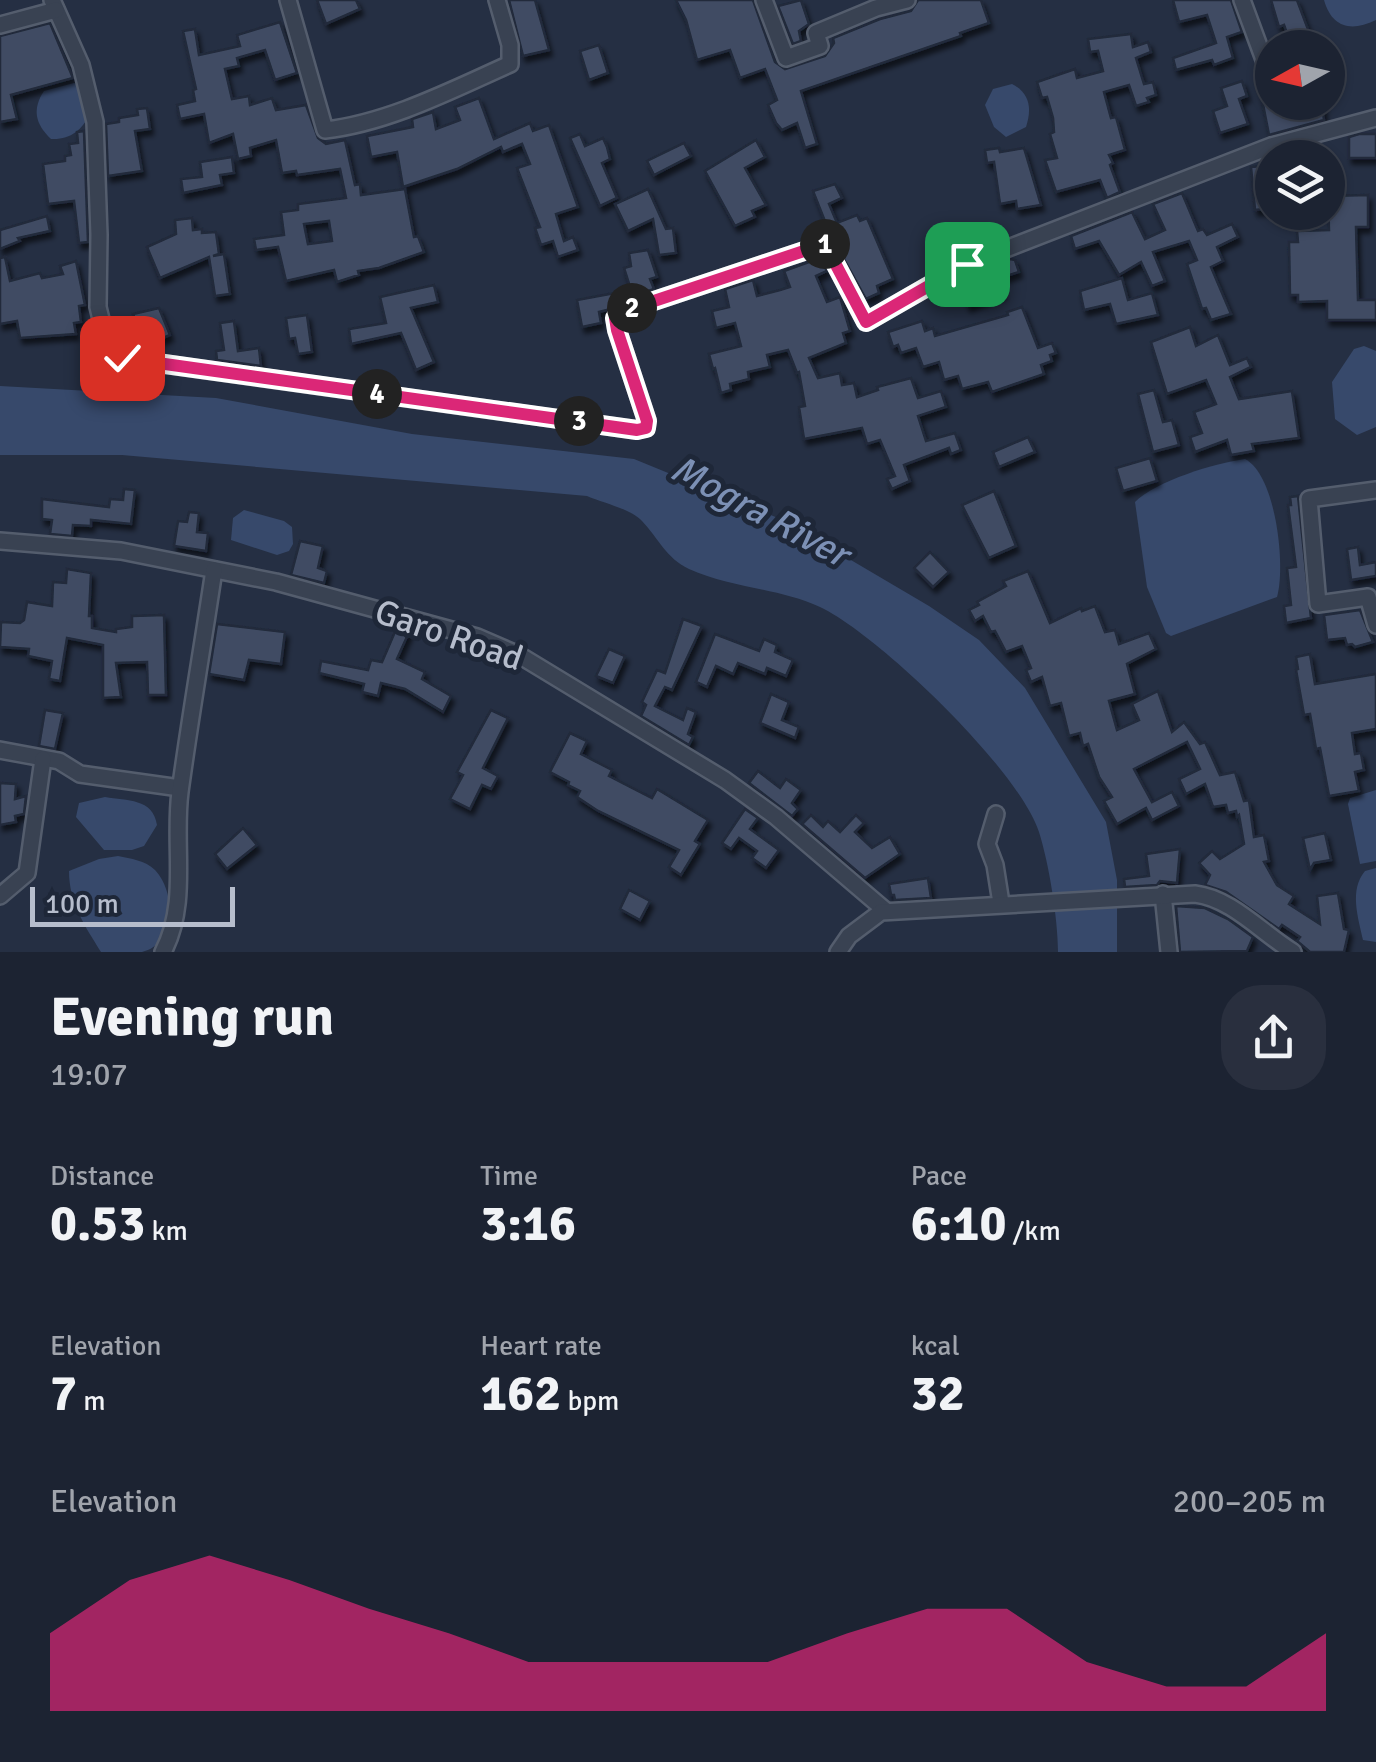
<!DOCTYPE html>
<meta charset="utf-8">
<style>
:root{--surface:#1c2332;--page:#292f3e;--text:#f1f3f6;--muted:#a0a4ac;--line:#3a404d;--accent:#db2777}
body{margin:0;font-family:Signika,sans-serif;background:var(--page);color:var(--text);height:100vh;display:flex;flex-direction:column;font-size:38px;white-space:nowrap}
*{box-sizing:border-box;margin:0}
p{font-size:32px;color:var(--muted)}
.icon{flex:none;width:55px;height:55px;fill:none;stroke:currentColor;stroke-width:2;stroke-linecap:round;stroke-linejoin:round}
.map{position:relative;height:952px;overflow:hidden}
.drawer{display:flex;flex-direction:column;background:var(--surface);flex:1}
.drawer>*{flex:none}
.needle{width:65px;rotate:262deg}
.controls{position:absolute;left:1255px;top:30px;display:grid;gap:20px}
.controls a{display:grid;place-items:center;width:90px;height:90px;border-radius:50%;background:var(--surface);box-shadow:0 2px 8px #0004,0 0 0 2px var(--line);font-size:50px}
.scale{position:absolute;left:30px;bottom:25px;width:205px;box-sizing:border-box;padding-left:10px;border:5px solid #b6bdcc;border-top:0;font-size:28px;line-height:35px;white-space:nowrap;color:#b6bdcc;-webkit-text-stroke:8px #1e2738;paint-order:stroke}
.pin{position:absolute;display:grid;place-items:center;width:85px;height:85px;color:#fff;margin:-42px;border-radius:20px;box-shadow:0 5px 15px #0006}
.km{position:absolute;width:50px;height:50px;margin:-25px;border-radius:50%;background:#222;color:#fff;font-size:28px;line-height:50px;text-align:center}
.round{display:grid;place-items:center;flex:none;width:105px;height:105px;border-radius:40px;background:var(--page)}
.headline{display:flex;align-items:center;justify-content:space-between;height:170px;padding:0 50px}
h1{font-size:55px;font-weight:700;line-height:75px}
.metrics{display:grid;grid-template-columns:repeat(3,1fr);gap:15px;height:170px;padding:10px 50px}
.metrics div{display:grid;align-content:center}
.metrics b{font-size:50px;font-weight:700}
.metrics small{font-size:28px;font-weight:400}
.metrics p{font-size:28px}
.chart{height:280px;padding:20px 50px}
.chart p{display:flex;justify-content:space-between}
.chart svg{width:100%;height:180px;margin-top:10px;fill:var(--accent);opacity:.7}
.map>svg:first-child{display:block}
.water{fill:#37496b}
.building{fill:#404c63;stroke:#20293a;stroke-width:2.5;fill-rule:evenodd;filter:url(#shadow)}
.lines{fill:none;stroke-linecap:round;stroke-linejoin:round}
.minor-casing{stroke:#545d6d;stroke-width:20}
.minor{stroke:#394252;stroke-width:15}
.route-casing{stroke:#fff;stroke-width:20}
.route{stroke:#db2777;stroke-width:12}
.labels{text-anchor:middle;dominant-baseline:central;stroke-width:10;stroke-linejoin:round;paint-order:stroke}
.street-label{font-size:35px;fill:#b6bdcc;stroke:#1e2738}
.water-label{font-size:38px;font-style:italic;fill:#7c90b5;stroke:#1e2738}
</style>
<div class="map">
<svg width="1376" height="952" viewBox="0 0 1376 952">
<defs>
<filter id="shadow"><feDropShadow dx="3" dy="5.5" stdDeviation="2.5" flood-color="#0009"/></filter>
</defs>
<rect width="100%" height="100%" fill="#252f43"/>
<g class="water">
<path d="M1324,0H1376V20C1351,32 1332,28 1324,0Z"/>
<path d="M74,83L79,85L90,114C82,130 70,140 51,139C35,124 32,109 44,91Z"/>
<path d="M1012,84C1030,93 1032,109 1026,127L1006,137L994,127L985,105L993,89Z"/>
<path d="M1364,346L1376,351V427L1357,435L1335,419L1332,382L1354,349Z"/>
<path d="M0,386L216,398L412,434L634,459L783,520L929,606L979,640L1025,688L1106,822L1117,880V952H1058C1058,919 1049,864 1039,832C1019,770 879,635 820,607C779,588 731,588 689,569C666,558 659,539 642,521C631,509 603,503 587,496L122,455H0Z"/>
<path d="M1245,459C1276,475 1286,566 1277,597L1171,636L1166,633L1147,587L1135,502C1156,481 1215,463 1245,459Z"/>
<path d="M244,510L284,521L292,527L293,544L289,551L277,555L231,540L233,518Z"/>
<path d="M1376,790V861L1360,864L1348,804L1350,798Z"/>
<path d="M105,797C127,801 153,798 157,825L144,846L132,850H104L76,817L79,803Z"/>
<path d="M118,856C131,859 145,860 155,870C176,892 177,944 142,952C130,952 114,952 101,952C85,926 69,903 69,871L99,859Z"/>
<path d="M1376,868V942L1363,940C1358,917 1349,890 1365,871Z"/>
</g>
<g class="building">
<path d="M317,0H356L360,9L326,24Z"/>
<path d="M509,0H535L549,50L523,56Z"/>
<path d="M676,0H753L775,62L785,69L825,56L834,43L833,38L880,19L911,11L918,0H981L989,23L960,33L961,36L801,91L817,144L805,148L797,123L782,130L776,123L768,105L777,100L765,69L740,78L730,50L697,60L686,20Z"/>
<path d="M801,0L809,24L799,31L801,41L793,44L778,6Z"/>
<path d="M1173,0H1231L1242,32L1227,37L1233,58L1214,65L1212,60L1176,70L1173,58L1216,43L1207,15L1179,22Z"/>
<path d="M1271,0H1297L1315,48H1292L1284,25L1279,27Z"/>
<path d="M280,22L297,73L275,80L265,50L237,58L239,66L225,69L232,99L249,96L250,105L272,98L276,110L306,105L318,138L326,144L345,140L355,185L360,184L361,195L405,189L414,237L418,236L424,252L379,268L358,271L359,275L337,282L334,270L286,281L278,247L256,250L254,239L284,235L281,212L298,210V204L346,198L340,169L297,175L296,171L282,173L276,140L250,148L251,156L238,159L233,134L209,143L204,114L180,119L177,105L195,101L193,90L196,89L183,31L195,29L199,55L240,46L237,35ZM329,221L332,241L308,244L304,224Z"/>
<path d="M50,23L73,78L11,95L17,119L0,122V36Z"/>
<path d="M1131,34L1133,47L1148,42L1151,52L1136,58L1144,84L1153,82L1156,95L1147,98L1149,102L1136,106L1129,85L1104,92L1111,118L1116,117L1125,150L1109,155L1113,163L1110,165L1120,192L1107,198L1100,180L1056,192L1045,160L1057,158L1050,134L1054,132L1053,118L1047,97L1042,98L1037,82L1075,69L1077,78L1103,71L1098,51L1090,52L1088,39Z"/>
<path d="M599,45L608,73L589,80L580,51Z"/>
<path d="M1272,74V102H1322L1324,120L1269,135L1259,84L1264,83L1262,75Z"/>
<path d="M1242,81L1247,96L1239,99L1248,124L1220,133L1213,111L1227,106L1221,88Z"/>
<path d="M479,98L494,139L530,123L533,131L549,125L578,207L556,214L564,241L573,237L578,250L558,257L553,241L541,245L535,228L540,227L517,168L530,164L522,144L503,152L501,147L457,169L403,187L397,152L371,157L367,136L413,127L412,119L433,112L436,129L460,120L455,107Z"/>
<path d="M147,108L150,129L135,131L142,171L108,176L106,124L119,122V118L138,115L137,109Z"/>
<path d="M84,131L88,242L79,243L74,201L48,204L43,164L65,161V156L71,155L69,144L78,143L77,132Z"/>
<path d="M580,134L585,146L603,138L607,147L610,159L602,163L617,198L600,206L570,138Z"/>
<path d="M1359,134H1376V158H1349V137Z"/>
<path d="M756,140L765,157L745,168L766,205L752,211L755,217L735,226L705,171Z"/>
<path d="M684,143L691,156L654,175L647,161Z"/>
<path d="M999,148L1000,152L1024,148L1041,205L1017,209L1016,201L1000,204L994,162L987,163L985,150Z"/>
<path d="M232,157L234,173L220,175L222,185L183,193L181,179L202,177L200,162Z"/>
<path d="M1261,166L1266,181L1272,179V208L1255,210L1251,167Z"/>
<path d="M835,184L842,198L829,204L837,223L857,215L860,221L867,218L893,279L877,286L879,293L866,299L830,234L813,191Z"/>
<path d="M648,189L666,229L673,228L676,253L659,255L653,219L628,231L615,204Z"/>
<path d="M1182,193L1198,231L1203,229L1207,235L1232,224L1238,237L1217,247L1223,261L1211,267L1231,314L1211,320L1206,308L1202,309L1187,264L1197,260L1189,241L1153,252L1165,281L1152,286L1141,262L1119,275L1099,241L1075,249L1071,236L1132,212L1145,239L1165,230L1153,204Z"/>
<path d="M1368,195V227H1356L1358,300H1376V320H1327V301L1298,302V295H1290L1289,242H1298L1297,231L1329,230L1328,196Z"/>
<path d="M47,216L50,231L18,238L20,241L0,249V230Z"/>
<path d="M192,218L193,230L202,229V233L216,232L219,254L213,256L224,254L230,294L215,296L209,257L160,278L147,247L176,234L175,220Z"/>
<path d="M648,250L657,277L650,279L654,289L617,302L607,310L599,312L601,323L582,327L577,300L631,290L624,268L631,266L629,253Z"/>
<path d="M5,257L10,281L40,273L42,278L63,274L60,266L76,261L85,305L79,306L81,322L74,323L76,334L20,338L17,321L0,324V258Z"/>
<path d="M820,258L827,271L816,276L827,302L840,297L850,331L843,333L846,343L809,358L818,378L840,373L842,385L854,383L857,397L878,390L877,387L911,378L918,398L941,391L946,407L918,416L926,441L955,433L961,450L951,454L949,448L904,465L910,481L892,489L887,479L895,476L880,440L867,444L862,428L804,439L799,407L805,406L799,372L797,373L788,350L767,355L770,367L748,372L749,379L730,384L731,390L721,393L715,368L713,369L709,354L741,346L735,323L716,328L712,311L729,307L725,289L753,280L757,296L780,290L790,287L784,271Z"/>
<path d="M1010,259L1015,260L1019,272L997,279L1002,293L968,306L959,282Z"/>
<path d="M1122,278L1128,300L1152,293L1158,315L1116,324L1110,304L1084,310L1080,291Z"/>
<path d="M434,285L438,302L411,308L434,362L416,370L401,333L351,344L349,329L386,323L380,297Z"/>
<path d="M1022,307L1038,348L1052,343L1056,353L1050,355L1052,361L1041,365L1044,374L992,392L988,382L962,389L958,376L944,380L939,362L923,367L916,348L901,353L898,345L893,347L888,332L922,321L925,331L933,328L935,336L1008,315L1007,312Z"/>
<path d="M159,308L170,335L145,346L133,314Z"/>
<path d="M307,315L312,352L298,354L295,338L289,339L286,318Z"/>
<path d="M234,321L238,351L259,348L261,366L217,360L216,351L224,350L220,323Z"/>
<path d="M1190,327L1196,346L1218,335L1230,365L1247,358L1251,367L1230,377L1239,399L1292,391L1299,438L1252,444L1254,451L1231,455L1227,440L1195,452L1190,437L1202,433L1194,412L1216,404L1206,380L1167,394L1151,342Z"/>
<path d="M1154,390L1163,422L1172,420L1179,445L1153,452L1138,394Z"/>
<path d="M1028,437L1035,452L999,467L993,452Z"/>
<path d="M1150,458L1157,481L1123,491L1116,468Z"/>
<path d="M124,489L135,490L131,524L91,520V526L73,525L72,536L50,534L52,520L42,519V499L109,507L110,499L123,500Z"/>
<path d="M994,491L1016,546L989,558L962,505Z"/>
<path d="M1298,496L1311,618L1286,623L1284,606L1291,605L1287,568L1296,567L1288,505H1291L1290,497Z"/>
<path d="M189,512L199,513L197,532L208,533L206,551L174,546L178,521L187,522Z"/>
<path d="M300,541L323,546L318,568L327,571L324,583L291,575Z"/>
<path d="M1358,547L1360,565L1376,562V576L1351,580L1347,549Z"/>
<path d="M930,552L949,572L933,587L914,568Z"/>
<path d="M67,569L91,573L89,616H92V628L116,632V629L132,627V616L164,615L166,695H148L147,662L116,663L121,697L103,698V645L67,638L60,681L49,679L52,661L28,656L29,649L0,647L1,622L20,623L24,620L27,602L52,606L53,582L66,583Z"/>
<path d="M1028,571L1050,623L1081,608L1082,611L1095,606L1105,632L1115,630L1119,644L1149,633L1156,649L1127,664L1135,694L1109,701L1117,730L1139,720L1132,704L1158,691L1172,732L1184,722L1200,744L1205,742L1220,775L1235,772L1244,801L1249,800L1254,837L1264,835L1269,861L1264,862L1277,885L1294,896L1289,904L1320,924L1317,896L1338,893L1344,929L1349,930L1344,952H1310L1297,941L1300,937L1282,925L1279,929L1226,892L1205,885L1210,875L1199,863L1212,851L1220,859L1244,844L1239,815L1237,817L1236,811L1228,813L1226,805L1213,807L1205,784L1186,794L1179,779L1200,769L1187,742L1134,769L1152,802L1172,792L1179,806L1152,820L1146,808L1117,824L1104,801L1112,797L1099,777L1088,744L1083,746L1080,733L1069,736L1061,703L1050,706L1042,677L1031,682L1026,670L1031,668L1022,646L1006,652L995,631L991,632L983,616L975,621L969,610L979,605L977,602L1006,586L1003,581Z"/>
<path d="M1360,610L1373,642L1355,647L1352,644L1347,645L1345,638L1327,640L1324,615Z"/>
<path d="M683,619L702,626L672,690L665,687L655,706L683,720L687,708L696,712L688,734L693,737L689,745L641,716L646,705L642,702L657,670L665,673Z"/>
<path d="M217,624L285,632L281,664L249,660L244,680L209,674Z"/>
<path d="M397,627L410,630L397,659L425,672L422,679L451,696L443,712L405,689L381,683L378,696L362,692L364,684L319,673L321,661L368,670L371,660L382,662Z"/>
<path d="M715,634L759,651L764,639L777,645L775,652L793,660L786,676L767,668L765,674L738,663L733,674L716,666L707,687L696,682Z"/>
<path d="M609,649L625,656L613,683L596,676Z"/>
<path d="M1310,654L1315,684L1376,674V729L1352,733L1355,754L1361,753L1364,770L1355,772L1359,791L1329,796L1320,748L1316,749L1310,714L1304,715L1296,670L1298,669L1296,657Z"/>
<path d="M771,694L789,702L782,720L799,727L795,738L760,723Z"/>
<path d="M45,710L63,713L55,749L39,746Z"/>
<path d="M491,710L508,718L483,768L498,776L491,789L482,785L470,809L450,799L463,775L457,772Z"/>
<path d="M570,733L587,741L581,754L612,770L609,776L652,798L657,789L708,820L695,841L700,844L681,875L669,867L679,850L598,811L577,797L580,791L568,785L569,782L550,772Z"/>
<path d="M758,771L780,788L786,779L801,790L792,803L798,809L792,816L749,783Z"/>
<path d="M0,783L16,784L15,799L26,796L24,814L15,816L16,822L0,825Z"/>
<path d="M745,809L758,818L750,829L779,850L766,868L752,858L757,851L739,838L731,849L722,843Z"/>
<path d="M811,815L823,827L828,821L840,832L856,815L864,823L855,832L872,848L890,837L900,854L865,878L802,824Z"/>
<path d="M243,828L257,845L227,869L215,854Z"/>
<path d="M1325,833L1331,860L1314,863L1310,870L1303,838Z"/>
<path d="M1180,849L1177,883L1160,881L1157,885L1125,887L1124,879L1149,876L1146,854Z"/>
<path d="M928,878L931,898L895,900L894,895H891L889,884Z"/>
<path d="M629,890L650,901L640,920L620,909Z"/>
<path d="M1176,906L1205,908L1228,919L1253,937L1247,951L1180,952Z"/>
</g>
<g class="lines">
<g class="minor-casing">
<g id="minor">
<path d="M52,0L81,65L95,122L99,235L98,307L109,352L121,358L637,430L646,427L647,421L617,330L615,318L621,312L825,244L866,322L967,264L1271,146L1376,118"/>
<path d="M288,0L325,130C388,123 452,90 510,64V45L497,0"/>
<path d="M764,0L786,58L820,46L816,33L876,8L907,0"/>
<path d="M1242,0L1266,65"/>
<path d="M0,25L56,10"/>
<path d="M1376,490L1309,499L1318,604L1368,597L1376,625"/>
<path d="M0,541L121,551L276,582L477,637L519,655L725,780L776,817L886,911"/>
<path d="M0,750L59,761L80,774L180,788"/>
<path d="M996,814L987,844L995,865L1001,903"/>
<path d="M1163,894L1169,952"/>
<path d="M0,896L27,873L43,759"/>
<path d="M163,952C189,903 173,845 180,792C190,718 203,644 214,570"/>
<path d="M838,952L849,936L881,912L1195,894C1231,898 1262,933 1293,952"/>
</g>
</g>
<use href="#minor" class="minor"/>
</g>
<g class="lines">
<g class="route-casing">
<path id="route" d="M122,358L637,430L646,428L647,421L617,330L615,318L621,312L825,244L866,322L967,264"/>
</g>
<use href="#route" class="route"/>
</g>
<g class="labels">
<g class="street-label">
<text transform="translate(449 635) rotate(19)">Garo Road</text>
</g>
<g class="water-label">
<text transform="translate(760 511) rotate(28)">Mogra River</text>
</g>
</g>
</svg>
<div class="controls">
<a><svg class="needle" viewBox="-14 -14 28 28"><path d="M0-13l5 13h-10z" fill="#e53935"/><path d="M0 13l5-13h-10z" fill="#a0a4ac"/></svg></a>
<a><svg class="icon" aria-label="layers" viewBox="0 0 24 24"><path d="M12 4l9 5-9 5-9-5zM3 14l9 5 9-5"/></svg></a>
</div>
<div class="scale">100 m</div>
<div class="pin" style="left:967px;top:264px;background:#1e9e55"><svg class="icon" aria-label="arrive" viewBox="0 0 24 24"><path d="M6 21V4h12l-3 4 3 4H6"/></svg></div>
<div class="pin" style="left:122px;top:358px;background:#d93025"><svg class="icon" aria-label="check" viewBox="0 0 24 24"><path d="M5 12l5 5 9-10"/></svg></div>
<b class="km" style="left:825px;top:244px">1</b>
<b class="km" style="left:632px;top:308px">2</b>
<b class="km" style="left:579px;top:421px">3</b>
<b class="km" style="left:377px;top:394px">4</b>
</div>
<section class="drawer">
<div class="headline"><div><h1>Evening run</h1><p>19:07</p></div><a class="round"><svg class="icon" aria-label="share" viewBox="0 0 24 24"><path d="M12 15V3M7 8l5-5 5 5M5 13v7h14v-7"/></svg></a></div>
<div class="metrics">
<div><p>Distance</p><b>0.53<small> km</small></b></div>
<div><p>Time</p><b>3:16</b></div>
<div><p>Pace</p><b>6:10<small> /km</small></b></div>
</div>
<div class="metrics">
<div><p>Elevation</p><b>7<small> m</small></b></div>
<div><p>Heart rate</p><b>162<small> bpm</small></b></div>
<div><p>kcal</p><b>32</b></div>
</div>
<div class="chart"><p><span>Elevation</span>200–205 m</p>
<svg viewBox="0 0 160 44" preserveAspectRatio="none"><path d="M0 44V25L10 12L20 6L30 12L40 19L50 25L60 32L70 32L80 32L90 32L100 25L110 19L120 19L130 32L140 38L150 38L160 25V44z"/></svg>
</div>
</section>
